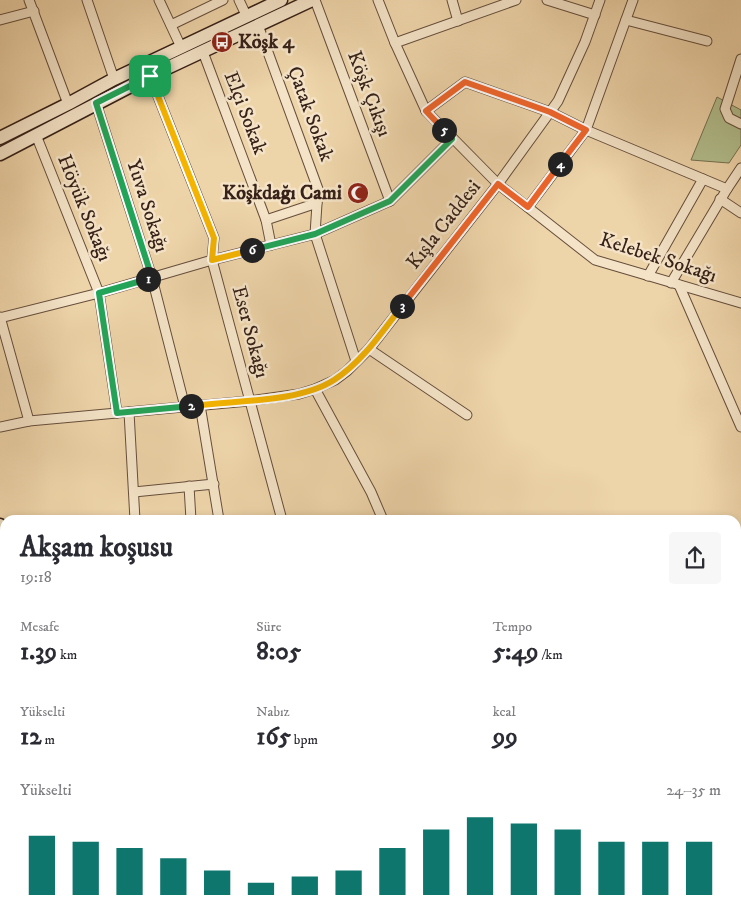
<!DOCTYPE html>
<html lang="tr">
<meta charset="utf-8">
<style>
:root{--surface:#fff;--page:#f7f7f7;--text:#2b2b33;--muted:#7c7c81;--accent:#0f766e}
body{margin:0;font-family:"IM FELL DW Pica",serif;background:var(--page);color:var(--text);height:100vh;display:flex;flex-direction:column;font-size:19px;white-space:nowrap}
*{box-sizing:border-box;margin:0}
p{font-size:16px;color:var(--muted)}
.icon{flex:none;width:28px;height:28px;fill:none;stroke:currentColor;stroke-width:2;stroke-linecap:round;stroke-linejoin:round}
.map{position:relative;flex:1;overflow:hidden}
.sheet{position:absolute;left:0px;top:515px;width:741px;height:406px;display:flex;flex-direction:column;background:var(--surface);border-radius:15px 15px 0 0;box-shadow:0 2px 8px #0003}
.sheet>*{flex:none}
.pin{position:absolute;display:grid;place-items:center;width:42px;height:42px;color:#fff;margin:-21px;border-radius:10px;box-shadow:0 2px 8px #0006}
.km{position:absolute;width:25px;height:25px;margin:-12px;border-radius:50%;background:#222;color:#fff;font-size:14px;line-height:25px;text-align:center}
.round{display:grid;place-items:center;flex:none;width:52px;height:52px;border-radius:5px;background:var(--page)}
.head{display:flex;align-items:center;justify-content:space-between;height:85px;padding:0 20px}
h1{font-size:28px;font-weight:700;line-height:38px}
.stats{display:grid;grid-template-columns:repeat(3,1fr);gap:8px;height:85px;padding:5px 20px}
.stats div{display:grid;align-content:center}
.stats b{font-size:25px;font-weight:700}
.stats small{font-size:14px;font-weight:400}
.stats p{font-size:14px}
.chart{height:140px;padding:10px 20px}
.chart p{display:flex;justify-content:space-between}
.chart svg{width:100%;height:90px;margin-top:5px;stroke:var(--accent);stroke-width:6}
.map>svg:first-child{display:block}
.green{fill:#b2be8d;stroke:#747052}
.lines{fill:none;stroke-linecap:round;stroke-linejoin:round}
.street-casing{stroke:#654e3c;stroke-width:11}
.secondary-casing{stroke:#372118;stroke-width:15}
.primary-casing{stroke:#372118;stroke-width:18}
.street{stroke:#f4e3c7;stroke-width:9}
.secondary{stroke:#f4e3c7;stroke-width:12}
.primary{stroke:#eed4a9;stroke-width:15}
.split-1-casing{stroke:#fff;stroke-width:10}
.split-2-casing{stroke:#fff;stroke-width:10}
.split-3-casing{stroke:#fff;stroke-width:10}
.split-4-casing{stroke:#fff;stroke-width:10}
.split-5-casing{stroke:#fff;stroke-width:10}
.split-6-casing{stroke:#fff;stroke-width:10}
.split-7-casing{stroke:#fff;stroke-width:10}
.split-1{stroke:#22a559;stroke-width:6}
.split-2{stroke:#22a559;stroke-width:6}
.split-3{stroke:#f5b400;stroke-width:6}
.split-4{stroke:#f0652b;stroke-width:6}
.split-5{stroke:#f0652b;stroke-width:6}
.split-6{stroke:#22a559;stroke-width:6}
.split-7{stroke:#f5b400;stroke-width:6}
.labels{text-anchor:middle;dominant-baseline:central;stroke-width:5;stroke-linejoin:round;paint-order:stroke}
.poi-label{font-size:20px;font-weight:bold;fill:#372118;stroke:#f4e3c7;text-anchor:start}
.street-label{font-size:20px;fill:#372118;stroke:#f4e3c7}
</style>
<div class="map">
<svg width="741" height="921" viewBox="0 0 741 921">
<rect width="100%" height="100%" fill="#eed4a9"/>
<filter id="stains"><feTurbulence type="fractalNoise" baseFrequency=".004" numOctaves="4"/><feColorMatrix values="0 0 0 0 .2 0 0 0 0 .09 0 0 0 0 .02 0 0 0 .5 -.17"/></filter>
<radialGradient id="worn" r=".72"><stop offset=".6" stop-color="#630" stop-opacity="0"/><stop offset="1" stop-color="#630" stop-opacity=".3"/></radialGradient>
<g class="green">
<path d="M717,97L741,110V145L729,163L691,160Z"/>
<path d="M741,630V849L736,847V631Z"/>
</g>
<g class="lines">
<g class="street-casing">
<g id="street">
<path d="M29,0L68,104"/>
<path d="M87,0L114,79"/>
<path d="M159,0L181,47"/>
<path d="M239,0L246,15"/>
<path d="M315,0L390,201"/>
<path d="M378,0L395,43L426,111L498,184L595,260L741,303"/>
<path d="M452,0L458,21"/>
<path d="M547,0L595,15"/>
<path d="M0,20L34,11"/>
<path d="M626,20L707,41"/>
<path d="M171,25L223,0"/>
<path d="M258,25L318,189L315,234L356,361"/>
<path d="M395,43L516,0"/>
<path d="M203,52L266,220L271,245"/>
<path d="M741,59L725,109L729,118L741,124"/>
<path d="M150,76L214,238L212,260L282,520"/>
<path d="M96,103L152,278L185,407"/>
<path d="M426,111L465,82L550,112L586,130L727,189"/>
<path d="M36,135L99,293L117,413"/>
<path d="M720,199L741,213"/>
<path d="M528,207L586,130L633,0"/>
<path d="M266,220L317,203"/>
<path d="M648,276L703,179"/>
<path d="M671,283L727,189L741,168"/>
<path d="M679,285L741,427"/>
<path d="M0,317L29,421"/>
<path d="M0,318L99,293L212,260L315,234L390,201L452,139"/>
<path d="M369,349L467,415"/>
<path d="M315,389L371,492L383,520"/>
<path d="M200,405L219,520"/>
<path d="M129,412L135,520"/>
<path d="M0,427L29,421L249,401L299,394L315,389L335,380L347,371L369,349L498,184L558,101L585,42L600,0"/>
<path d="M189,486L191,520"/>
<path d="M134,492L214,484"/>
<path d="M736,617L741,615"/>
<path d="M0,793L5,789"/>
<path d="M441,921L444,916"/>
</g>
</g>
<g class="secondary-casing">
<g id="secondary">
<path d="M0,138L68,104L114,79L281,0"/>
<path d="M0,154L150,76L312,0"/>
<path d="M0,525L5,540"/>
<path d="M0,566L2,582L0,602"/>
<path d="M0,623H5"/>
<path d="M0,687H5"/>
</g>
</g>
<g class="primary-casing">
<g id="primary">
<path d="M736,561L741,560"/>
<path d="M736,578L741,577"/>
<path d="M0,648H5"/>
<path d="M0,675H5"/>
</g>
</g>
<use href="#street" class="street"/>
<use href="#secondary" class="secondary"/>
<use href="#primary" class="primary"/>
</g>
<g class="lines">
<g class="split-1-casing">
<path id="split-1" d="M148,279L152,278L96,103L150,76"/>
</g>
<g class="split-2-casing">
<path id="split-2" d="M148,279L99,293L117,413L191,406"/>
</g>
<g class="split-3-casing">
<path id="split-3" d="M191,406C234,400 298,403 334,380C362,362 382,332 402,306"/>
</g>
<g class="split-4-casing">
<path id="split-4" d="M402,306L498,184L528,207L560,164"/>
</g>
<g class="split-5-casing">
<path id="split-5" d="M444,130L426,111L465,82L550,112L586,130L560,164"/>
</g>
<g class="split-6-casing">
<path id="split-6" d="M252,250L315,234L390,201L452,139L444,130"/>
</g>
<g class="split-7-casing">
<path id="split-7" d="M150,76L214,238L212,260L252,250"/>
</g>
<use href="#split-1" class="split-1"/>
<use href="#split-2" class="split-2"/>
<use href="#split-3" class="split-3"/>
<use href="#split-4" class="split-4"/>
<use href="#split-5" class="split-5"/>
<use href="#split-6" class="split-6"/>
<use href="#split-7" class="split-7"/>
</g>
<defs>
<g id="bus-disc" transform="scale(1.125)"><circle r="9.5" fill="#8f2418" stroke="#f4e3c7"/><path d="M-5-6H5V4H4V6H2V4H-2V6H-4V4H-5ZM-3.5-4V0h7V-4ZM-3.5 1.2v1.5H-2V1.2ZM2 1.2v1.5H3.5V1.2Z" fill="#fff"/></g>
<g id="mosque-disc" transform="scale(1.125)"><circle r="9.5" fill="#8f2418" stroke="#f4e3c7"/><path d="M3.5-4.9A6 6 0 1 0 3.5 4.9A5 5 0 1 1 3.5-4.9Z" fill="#fff"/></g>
</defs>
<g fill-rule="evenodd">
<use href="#bus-disc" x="222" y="42"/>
<use href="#mosque-disc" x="358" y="193"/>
</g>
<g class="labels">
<g class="poi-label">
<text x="238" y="42">Köşk 4</text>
<text x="342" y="193" text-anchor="end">Köşkdağı Cami</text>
</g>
<g class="street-label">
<text transform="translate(369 94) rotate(69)">Köşk Çıkışı</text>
<text transform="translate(245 113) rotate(69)">Elçi Sokak</text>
<text transform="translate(310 114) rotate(70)">Çatak Sokak</text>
<text transform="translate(147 206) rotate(72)">Yuva Sokağı</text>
<text transform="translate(84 208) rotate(68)">Höyük Sokağı</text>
<text transform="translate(444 225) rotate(-52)">Kışla Caddesi</text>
<text transform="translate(658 258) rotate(18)">Kelebek Sokağı</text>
<text transform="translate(250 332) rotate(75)">Eser Sokağı</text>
</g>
</g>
<rect width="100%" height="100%" filter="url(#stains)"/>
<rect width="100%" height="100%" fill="url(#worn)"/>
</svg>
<div class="pin" style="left:150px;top:76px;background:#1e9e55"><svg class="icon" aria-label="arrive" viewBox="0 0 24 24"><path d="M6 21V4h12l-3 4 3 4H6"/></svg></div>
<b class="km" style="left:148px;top:279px">1</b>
<b class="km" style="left:191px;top:406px">2</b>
<b class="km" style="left:402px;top:306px">3</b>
<b class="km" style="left:560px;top:164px">4</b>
<b class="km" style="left:444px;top:130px">5</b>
<b class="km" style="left:252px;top:250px">6</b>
<section class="sheet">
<div class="head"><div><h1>Akşam koşusu</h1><p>19:18</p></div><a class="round"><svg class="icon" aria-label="share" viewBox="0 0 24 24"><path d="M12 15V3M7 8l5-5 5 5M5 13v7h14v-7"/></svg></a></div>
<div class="stats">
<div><p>Mesafe</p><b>1.39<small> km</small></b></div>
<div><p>Süre</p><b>8:05</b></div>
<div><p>Tempo</p><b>5:49<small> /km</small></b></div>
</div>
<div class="stats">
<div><p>Yükselti</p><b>12<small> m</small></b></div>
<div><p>Nabız</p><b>165<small> bpm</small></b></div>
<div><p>kcal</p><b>99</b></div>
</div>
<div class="chart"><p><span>Yükselti</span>24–35 m</p>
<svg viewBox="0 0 160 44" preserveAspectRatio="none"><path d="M5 44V15M15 44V18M25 44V21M35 44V26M45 44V32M55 44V38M65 44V35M75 44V32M85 44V21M95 44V12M105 44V6M115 44V9M125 44V12M135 44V18M145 44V18M155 44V18"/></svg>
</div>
</section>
</div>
